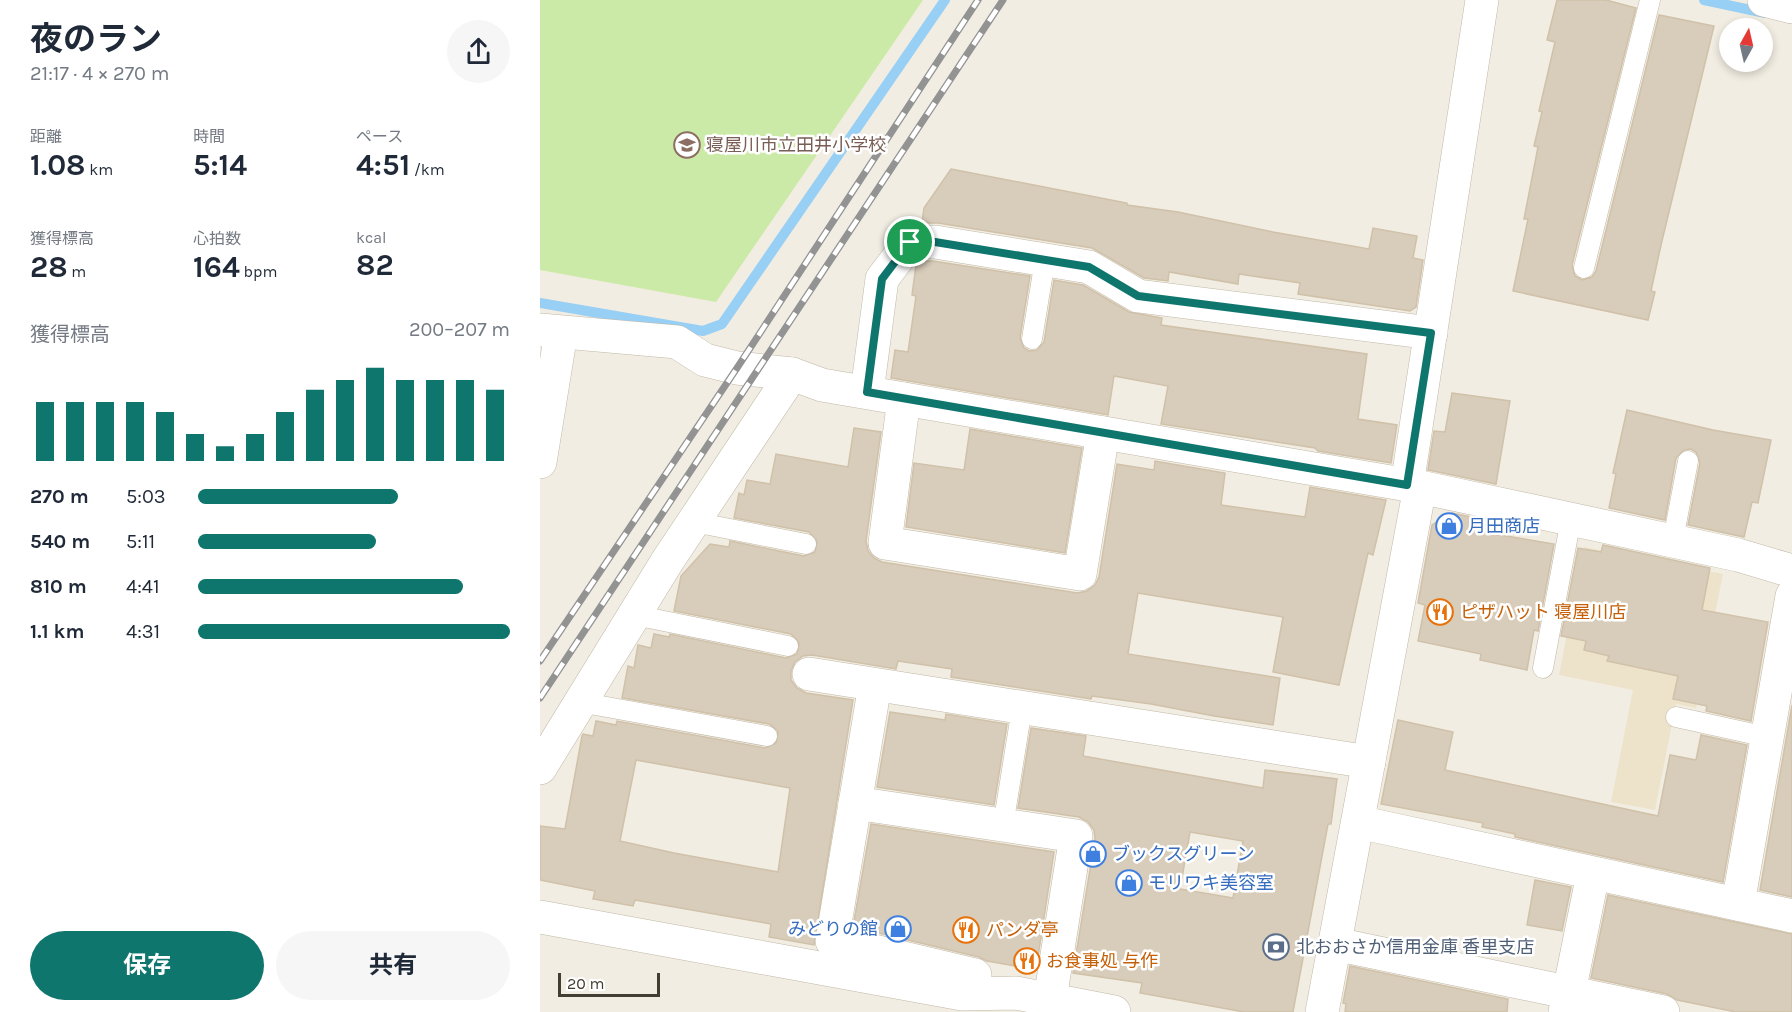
<!DOCTYPE html>
<html lang="ja">
<meta charset="utf-8">
<style>
:root{--surface:#fff;--page:#f6f6f7;--text:#1f2937;--muted:#747a83;--accent:#0f766e}
body{margin:0;font-family:Karla,"Noto Sans JP",sans-serif;background:var(--page);color:var(--text);height:100vh;display:flex;flex-direction:column;font-size:22px;white-space:nowrap}
*{box-sizing:border-box;margin:0}
p{font-size:20px;color:var(--muted)}
.icon{flex:none;width:33px;height:33px;fill:none;stroke:currentColor;stroke-width:2;stroke-linecap:round;stroke-linejoin:round}
.map{position:relative;flex:1;overflow:hidden}
.details{display:flex;flex-direction:column;background:var(--surface);width:540px}
.details>*{flex:none}
.needle{width:39px;rotate:8deg}
.buttons{position:absolute;left:1179px;top:18px;display:grid;gap:12px}
.buttons a{display:grid;place-items:center;width:54px;height:54px;border-radius:50%;background:var(--surface);box-shadow:0 3px 9px #0003;font-size:30px}
.scale{position:absolute;left:18px;bottom:15px;width:102px;box-sizing:border-box;padding-left:6px;border:3px solid #443d32;border-top:0;font-size:16px;line-height:21px;white-space:nowrap;color:#443d32;-webkit-text-stroke:4px #fff;paint-order:stroke}
.pin{position:absolute;display:grid;place-items:center;width:51px;height:51px;color:#fff;margin:-26px;border:3px solid #fff;border-radius:50%;box-shadow:0 2px 6px #0007}
.round{display:grid;place-items:center;flex:none;width:63px;height:63px;border-radius:32px;background:var(--page)}
.headline{display:flex;align-items:center;justify-content:space-between;height:102px;padding:0 30px}
h1{font-size:33px;font-weight:700;line-height:45px}
.figures{display:grid;grid-template-columns:repeat(3,1fr);gap:9px;height:102px;padding:6px 30px}
.figures div{display:grid;align-content:center}
.figures b{font-size:30px;font-weight:700}
.figures small{font-size:16px;font-weight:400}
.figures p{font-size:16px}
.chart{height:168px;padding:12px 30px}
.chart p{display:flex;justify-content:space-between}
.chart svg{width:100%;height:108px;margin-top:6px;stroke:var(--accent);stroke-width:6}
.primary-button{display:flex;gap:12px;margin-top:auto;padding:12px 30px}
.primary-button a{flex:1;height:69px;border-radius:36px;background:var(--accent);color:#fff;font-size:24px;font-weight:700;line-height:69px;text-align:center}
.primary-button a+a{background:var(--page);color:var(--text)}
ul{padding:0 30px;list-style:none;font-size:20px}
li{display:grid;grid-template-columns:96px 72px 1fr;align-items:center;height:45px}
li i{height:15px;border-radius:8px;background:var(--accent)}
main{display:flex;flex:1;min-height:0}
.map>svg:first-child{display:block}
.education{fill:#ede3ca}
.green{fill:#cceaa7}
.lines{fill:none;stroke-linecap:round;stroke-linejoin:round}
.stream{stroke:#98cff5;stroke-width:10}
.building{fill:#d8ccba;stroke:#d0c1a9;stroke-width:1.5;fill-rule:evenodd}
.lane-casing{stroke:#c1b8a7;stroke-width:21}
.street-casing{stroke:#c1b8a7;stroke-width:34}
.lane{stroke:#fff;stroke-width:20}
.street{stroke:#fff;stroke-width:33}
.rail-casing{stroke:#939393;stroke-width:7}
.rail{stroke:#fff;stroke-width:4.5;stroke-dasharray:14;stroke-linecap:butt}
.route-casing{stroke:#fff;stroke-width:12}
.route{stroke:#0f766e;stroke-width:8}
.labels{text-anchor:middle;dominant-baseline:central;stroke-width:5;stroke-linejoin:round;paint-order:stroke}
.education-label{font-size:18px;fill:#785e54;stroke:#fff;text-anchor:start}
.shop-label{font-size:18px;fill:#366cbe;stroke:#fff;text-anchor:start}
.food-label{font-size:18px;fill:#c56008;stroke:#fff;text-anchor:start}
.service-label{font-size:18px;fill:#4e5e75;stroke:#fff;text-anchor:start}
</style>
<main>
<section class="details">
<div class="headline"><div><h1>夜のラン</h1><p>21:17 · 4 × 270 m</p></div><a class="round"><svg class="icon" aria-label="share" viewBox="0 0 24 24"><path d="M12 15V3M7 8l5-5 5 5M5 13v7h14v-7"/></svg></a></div>
<div class="figures">
<div><p>距離</p><b>1.08<small> km</small></b></div>
<div><p>時間</p><b>5:14</b></div>
<div><p>ペース</p><b>4:51<small> /km</small></b></div>
</div>
<div class="figures">
<div><p>獲得標高</p><b>28<small> m</small></b></div>
<div><p>心拍数</p><b>164<small> bpm</small></b></div>
<div><p>kcal</p><b>82</b></div>
</div>
<div class="chart"><p><span>獲得標高</span>200–207 m</p>
<svg viewBox="0 0 160 44" preserveAspectRatio="none"><path d="M5 44V20M15 44V20M25 44V20M35 44V20M45 44V24M55 44V33M65 44V38M75 44V33M85 44V24M95 44V15M105 44V11M115 44V6M125 44V11M135 44V11M145 44V11M155 44V15"/></svg>
</div>
<ul>
<li><b>270 m</b>5:03<i style="width:64%"></i></li>
<li><b>540 m</b>5:11<i style="width:57%"></i></li>
<li><b>810 m</b>4:41<i style="width:85%"></i></li>
<li><b>1.1 km</b>4:31<i style="width:100%"></i></li>
</ul>
<div class="primary-button"><a>保存</a><a>共有</a></div>
</section>
<div class="map">
<svg width="1252" height="1012" viewBox="0 0 1252 1012">
<rect width="100%" height="100%" fill="#f2ede2"/>
<path class="education" d="M1044,547L1183,574L1156,708L1136,704L1115,810L1071,802L1093,690L1019,675Z"/>
<path class="green" d="M0,0H383L176,302L0,270Z"/>
<g class="lines">
<g class="stream">
<path d="M1164,0L1225,13"/>
<path d="M0,303L163,331L182,324L405,0"/>
</g>
</g>
<g class="building">
<path d="M1017,0H1066L1096,8L1032,265L1035,276L1042,280L1052,277L1056,271L1119,15L1174,26L1121,245L1111,291L1115,292L1108,320L973,291L988,219H984L998,147L994,146L1002,112L999,111L1015,42L1007,40Z"/>
<path d="M411,169L587,203V205L638,212L733,232L829,249L833,228L877,236L873,258L883,260L876,307L870,311L758,294L760,283L699,274L698,284L629,272L628,281L604,278L552,248L398,223H382L384,208Z"/>
<path d="M379,261H393L490,276L480,338L484,348L489,351L497,350L504,342L514,280L543,285L589,312L622,318L621,325L827,354L818,419L857,425L851,463L778,451L775,448L621,424L628,386L574,376L568,415L351,378L355,350L368,352L376,296L372,295L376,265Z"/>
<path d="M912,393L970,401L956,484L888,470L894,431L905,432Z"/>
<path d="M1087,410L1173,430L1231,440L1218,503L1212,502L1204,537L1148,525L1160,463L1156,452L1151,449L1144,450L1136,458L1125,520L1069,508L1076,474L1073,473Z"/>
<path d="M314,428L341,432L326,541L328,551L334,558L342,562L537,593L547,591L555,585L559,577L577,464L614,470L615,461L685,473L681,505L765,517L770,487L846,500L833,555L828,553L799,685L733,672L743,617L598,593L588,654L740,678L733,725L674,716L611,704L552,696L551,699L411,677L412,669L358,661L356,669L272,655L263,656L255,662L251,671V680L257,688L266,693L313,700L274,945L229,937L231,924L95,900L93,906L53,899L55,891L0,880V826L25,829L42,736L43,734L53,736L56,721L76,725L77,721L225,748L236,743L238,731L229,724L82,698L88,666L94,668L98,645L111,648L114,634L129,637L130,634L246,658L257,654L259,643L251,634L134,611L141,576L170,544L189,547L190,541L264,556L275,552L277,541L269,532L194,518L199,493L204,495L207,480L230,484L236,454L308,467ZM96,760L250,788L238,872L134,853L80,841Z"/>
<path d="M430,429L542,448L525,553L366,527L374,463L424,470Z"/>
<path d="M912,513L950,521L949,529L954,530V534L1014,544L998,631L994,630L987,670L940,660L941,654L878,641L885,605L878,603L892,525Z"/>
<path d="M1063,545L1170,568L1162,610L1228,622L1211,721L1166,711L1167,706L1133,699L1138,676L1067,661L1069,656L1044,650L1046,641L1021,636L1038,548L1061,552Z"/>
<path d="M1252,705V897L1220,890Z"/>
<path d="M350,712L405,720L406,714L467,724L454,805L337,787Z"/>
<path d="M858,720L913,732L905,770L1118,816L1130,755L1156,760L1161,735L1207,745L1183,882L975,837V834L942,827L943,823L841,804Z"/>
<path d="M491,728L546,736L543,756L723,788L725,770L797,779L791,824H788L753,1012H704L600,993L602,983L533,973L555,839L554,830L548,822L539,817L478,808ZM650,832L703,841L693,898L640,889Z"/>
<path d="M331,824L514,852L497,963L487,968L447,961L439,957L313,927Z"/>
<path d="M995,880L1031,887L1022,931L987,925Z"/>
<path d="M1068,895L1252,934V1012H1196L1137,1000L1127,994L1051,978Z"/>
<path d="M810,966L968,999L967,1012H805L806,1004L803,1003Z"/>
</g>
<g class="lines">
<g class="lane-casing">
<g id="lane">
<path d="M1044,268L1110,0"/>
<path d="M492,339L505,260"/>
<path d="M154,522L266,544"/>
<path d="M1133,540L1148,461"/>
<path d="M94,615L248,646"/>
<path d="M1003,668L1031,519"/>
<path d="M39,702L227,736"/>
<path d="M1136,717L1227,737"/>
<path d="M463,826L482,708"/>
</g>
</g>
<g class="street-casing">
<g id="street">
<path d="M1224,0L1252,7"/>
<path d="M0,330L137,342L165,360L197,368L252,374"/>
<path d="M327,392L342,279L370,242H395L549,267L598,296L891,333"/>
<path d="M364,399L345,543L540,574L563,433"/>
<path d="M0,462L21,333"/>
<path d="M867,485L942,0"/>
<path d="M269,674L829,762"/>
<path d="M335,685L292,941L435,975"/>
<path d="M0,768L128,560L252,374L282,385L880,487L1198,555L1252,571"/>
<path d="M315,803L536,836L510,999"/>
<path d="M818,822L1252,916"/>
<path d="M1198,904L1252,596"/>
<path d="M0,917L422,994L476,993L574,1012"/>
<path d="M795,944L1123,1012"/>
<path d="M782,1012L880,487"/>
<path d="M1025,1012L1053,874"/>
</g>
</g>
<use href="#lane" class="lane"/>
<use href="#street" class="street"/>
<g class="rail-casing">
<g id="rail">
<path d="M0,661L197,368L438,0"/>
<path d="M0,698L463,0"/>
</g>
</g>
<use href="#rail" class="rail"/>
</g>
<g class="lines">
<g class="route-casing">
<path id="route" d="M370,242H395L549,267L598,296L891,333L867,485L327,392L342,279Z"/>
</g>
<use href="#route" class="route"/>
</g>
<defs>
<g id="school-ring" transform="scale(1.35)"><circle r="9.5" fill="#fff" stroke="#8d6e63" stroke-width="1.5"/><path d="M0-5L7-2L0 1L-7-2ZM-4 1L0 2.5L4 1V4Q0 6-4 4Z" fill="#8d6e63"/></g>
<g id="shop-ring" transform="scale(1.35)"><circle r="9.5" fill="#fff" stroke="#3f7fe0" stroke-width="1.5"/><path d="M-5-2.5h2.3a2.7 3.5 0 0 1 5.4 0H5L5.5 6h-11ZM-1.5-2.5h3a1.5 2.3 0 0 0-3 0Z" fill="#3f7fe0"/></g>
<g id="restaurant-ring" transform="scale(1.35)"><circle r="9.5" fill="#fff" stroke="#e8710a" stroke-width="1.5"/><path d="M-5-6h1v4h1v-4h1v4h1v-4h1v5L-1.5 .5V6h-2V.5L-5-1ZM5-6V6H3V1.5H1.5Q1.5-4 5-6Z" fill="#e8710a"/></g>
<g id="bank-ring" transform="scale(1.35)"><circle r="9.5" fill="#fff" stroke="#5c6f8a" stroke-width="1.5"/><path d="M-6-4H6V4H-6ZM0-2.3a2.3 2.3 0 1 0 0 4.6a2.3 2.3 0 1 0 0-4.6Z" fill="#5c6f8a"/></g>
</defs>
<g fill-rule="evenodd">
<use href="#school-ring" x="147" y="145"/>
<use href="#shop-ring" x="909" y="526"/>
<use href="#restaurant-ring" x="900" y="612"/>
<use href="#shop-ring" x="553" y="854"/>
<use href="#shop-ring" x="589" y="883"/>
<use href="#shop-ring" x="358" y="929"/>
<use href="#restaurant-ring" x="426" y="930"/>
<use href="#bank-ring" x="736" y="947"/>
<use href="#restaurant-ring" x="487" y="961"/>
</g>
<g class="labels">
<g class="education-label">
<text x="166" y="145">寝屋川市立田井小学校</text>
</g>
<g class="shop-label">
<text x="928" y="526">月田商店</text>
<text x="572" y="854">ブックスグリーン</text>
<text x="608" y="883">モリワキ美容室</text>
<text x="338" y="929" text-anchor="end">みどりの館</text>
</g>
<g class="food-label">
<text x="920" y="612">ピザハット 寝屋川店</text>
<text x="446" y="930">パンダ亭</text>
<text x="506" y="961">お食事処 与作</text>
</g>
<g class="service-label">
<text x="756" y="947">北おおさか信用金庫 香里支店</text>
</g>
</g>
</svg>
<div class="buttons">
<a><svg class="needle" viewBox="-14 -14 28 28"><path d="M0-13l5 13h-10z" fill="#e53935"/><path d="M0 13l5-13h-10z" fill="#747a83"/></svg></a>
</div>
<div class="scale">20 m</div>
<div class="pin" style="left:370px;top:242px;background:#1e9e55"><svg class="icon" aria-label="arrive" viewBox="0 0 24 24"><path d="M6 21V4h12l-3 4 3 4H6"/></svg></div>
</div>
</main>
